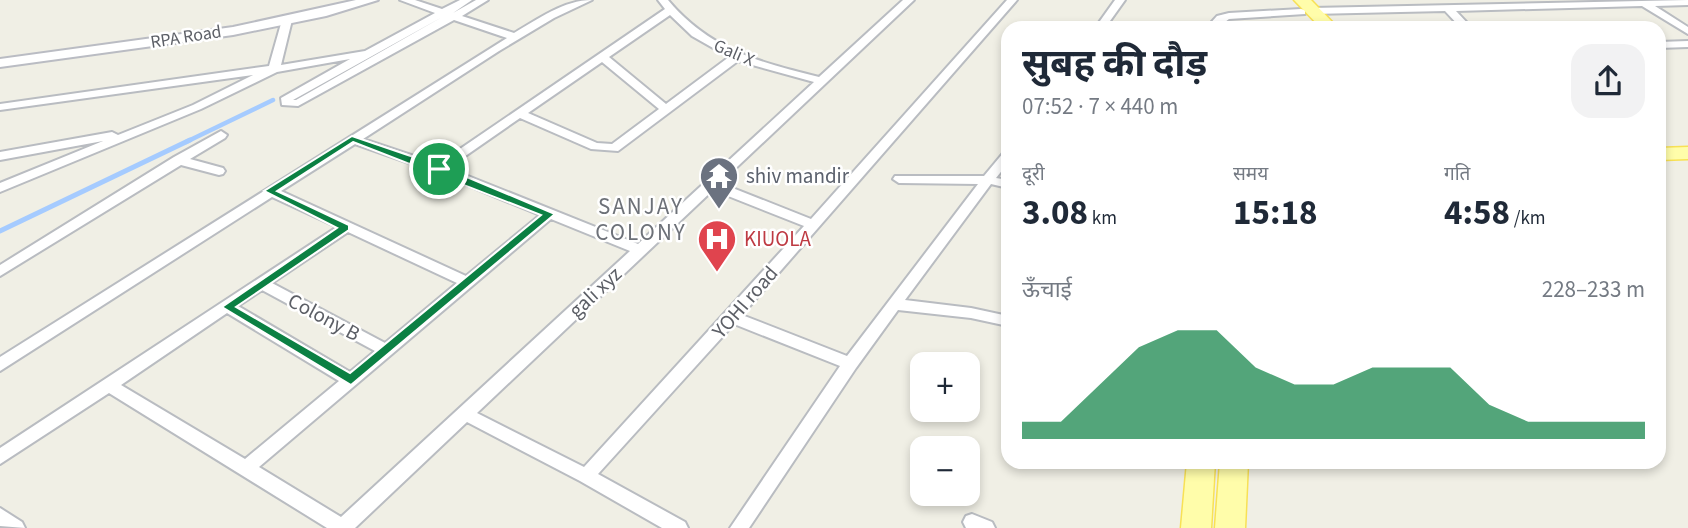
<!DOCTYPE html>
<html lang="hi">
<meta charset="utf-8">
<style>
:root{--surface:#fff;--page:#f2f2f3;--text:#1f2937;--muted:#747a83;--accent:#0b8043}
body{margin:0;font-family:"Source Sans 3","Noto Sans Devanagari",sans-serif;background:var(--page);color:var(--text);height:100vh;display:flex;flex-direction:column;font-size:26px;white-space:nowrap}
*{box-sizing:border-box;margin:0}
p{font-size:23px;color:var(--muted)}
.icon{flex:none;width:38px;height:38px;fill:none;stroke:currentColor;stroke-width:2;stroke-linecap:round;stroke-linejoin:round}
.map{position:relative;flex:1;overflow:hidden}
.sheet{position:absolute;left:1001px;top:21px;width:665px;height:448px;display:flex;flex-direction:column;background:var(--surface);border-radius:21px;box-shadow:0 4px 10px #0003}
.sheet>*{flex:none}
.fabs{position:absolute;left:910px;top:352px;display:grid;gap:14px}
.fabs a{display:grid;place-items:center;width:70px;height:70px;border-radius:14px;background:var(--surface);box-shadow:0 4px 10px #0003;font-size:35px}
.pin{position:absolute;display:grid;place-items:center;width:60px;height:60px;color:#fff;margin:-30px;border:4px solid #fff;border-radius:50%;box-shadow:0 2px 7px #0007}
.round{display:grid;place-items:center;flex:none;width:74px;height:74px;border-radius:21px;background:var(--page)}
.summary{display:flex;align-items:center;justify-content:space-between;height:119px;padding:0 21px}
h1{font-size:38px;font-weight:700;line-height:52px}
.stats{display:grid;grid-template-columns:repeat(3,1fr);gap:10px;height:119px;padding:7px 21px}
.stats div{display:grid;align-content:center}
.stats b{font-size:35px;font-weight:700}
.stats small{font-size:19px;font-weight:400}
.stats p{font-size:19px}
.chart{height:196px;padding:14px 21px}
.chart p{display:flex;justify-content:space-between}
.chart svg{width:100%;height:126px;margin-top:7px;fill:var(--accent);opacity:.7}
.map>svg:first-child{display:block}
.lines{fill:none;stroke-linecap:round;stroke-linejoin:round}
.stream-far1{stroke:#a5cbff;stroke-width:4.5}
.stream{stroke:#a5cbff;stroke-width:5}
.street-casing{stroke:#b9bcc1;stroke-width:4}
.secondary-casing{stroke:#babcc3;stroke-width:4}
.primary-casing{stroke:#f8e155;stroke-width:3}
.street{fill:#fff;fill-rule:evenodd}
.secondary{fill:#fff;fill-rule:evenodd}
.primary{fill:#fffdaa;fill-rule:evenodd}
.route{fill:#0b8043;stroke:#fff;stroke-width:2;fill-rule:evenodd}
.labels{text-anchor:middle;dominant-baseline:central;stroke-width:5;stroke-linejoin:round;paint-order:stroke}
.far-street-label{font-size:18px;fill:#5c5f66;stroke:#fff}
.worship-label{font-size:21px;fill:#5b616d;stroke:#fff;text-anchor:start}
.health-label{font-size:21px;fill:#be3a42;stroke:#fff;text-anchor:start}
.street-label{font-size:21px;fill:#5c5f66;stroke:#fff}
.neighbourhood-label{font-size:23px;letter-spacing:2px;fill:#6d7178;stroke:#fff}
</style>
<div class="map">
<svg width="1688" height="528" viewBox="0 0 1688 528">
<rect width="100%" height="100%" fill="#f0efe5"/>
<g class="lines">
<path class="stream-far1" d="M186,142L273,100"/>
<path class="stream" d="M0,231L190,140"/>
<g class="street-casing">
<g id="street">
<path d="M400,0H415L442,9L460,0H472L453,13L476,0H488L462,16L514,33C538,19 564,0 592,0L554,18L499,51L363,139L438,164L665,9L658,0H668C710,50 759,62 819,77L903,0H914L720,183L811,219L1007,0H1017L742,315L847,356L978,184L899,183L893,179L895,176H984L1004,152L1008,151V163L996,178L1008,180V188L991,184L905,300L971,308L1008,316V326L971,318L898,310L856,368L749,528H730L840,366L734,324L598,474L685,522L688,528H662L580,481L467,422L355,528H327L109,393L0,464V448L337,227L272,197L0,371V357L507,38L454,20L298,106L282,105L281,98L350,59L277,72L201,109L0,192V183L103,141L0,160V152L112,132L118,135L193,105L253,75L0,110V104L269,66L282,20L287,17L292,20L281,65L365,51L435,13ZM670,15L692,36L729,57L666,104L609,57ZM444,16L296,100H293ZM738,61L814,82L638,244L448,168L520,118L591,149L618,151ZM602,62L659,109L612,144L597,143L528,113ZM355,144L435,172L540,215L466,276L281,191ZM713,190L804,226L584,467L477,413ZM551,219L630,251L341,517L259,467ZM348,232L457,283L385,343L272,283ZM262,290L375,351L350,372L238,306ZM227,313L339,381L245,459L121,385Z"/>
<path d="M1115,0H1125L1105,28H1095Z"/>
<path d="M1688,0V5L1655,6L1688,27V34L1642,6L1456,11L1472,28H1461L1445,11L1312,14L1307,11L1312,8Z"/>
<path d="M1301,9L1305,10V14L1229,19L1217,28H1206L1217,16L1229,13Z"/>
<path d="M1688,41V47L1659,48V42Z"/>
<path d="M221,131L227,135L225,138L190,159L223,168L225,171L223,174L219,175L181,165L0,276V265L174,157Z"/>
<path d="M0,508L22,522L25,528L0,526Z"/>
<path d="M972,514L992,522L995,528H966L963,522L966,516Z"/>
</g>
</g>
<g class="secondary-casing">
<path id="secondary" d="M356,0H378L326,16L233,35L0,67V59L233,27Z"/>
</g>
<g class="primary-casing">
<g id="primary">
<path d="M1294,0H1311L1338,28H1321Z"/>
<path d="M1688,147V159L1659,160V148Z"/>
<path d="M1187,462H1215L1211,528H1181Z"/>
<path d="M1220,462H1248L1245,528H1215Z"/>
</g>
</g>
<use href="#street" class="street"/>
<use href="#secondary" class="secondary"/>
<use href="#primary" class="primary"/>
</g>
<path class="route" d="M352,136L443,167L555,214L351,385L222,307L337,228L264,191ZM353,142L541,215L350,373L236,307L349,230V225L277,191Z"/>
<defs>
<g id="temple-pin" transform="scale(2.0125)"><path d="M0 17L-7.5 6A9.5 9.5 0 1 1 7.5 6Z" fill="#6b7280" stroke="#fff"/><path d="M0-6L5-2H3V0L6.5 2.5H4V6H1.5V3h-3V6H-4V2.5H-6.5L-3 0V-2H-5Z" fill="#fff"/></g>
<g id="hospital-pin" transform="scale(2.0125)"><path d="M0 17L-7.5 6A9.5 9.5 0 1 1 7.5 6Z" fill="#e0444e" stroke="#fff"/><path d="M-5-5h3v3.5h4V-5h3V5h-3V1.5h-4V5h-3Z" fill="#fff"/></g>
</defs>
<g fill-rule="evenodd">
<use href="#temple-pin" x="719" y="176"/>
<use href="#hospital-pin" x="717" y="239"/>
</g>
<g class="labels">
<g class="far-street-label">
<text transform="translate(186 37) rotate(-9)">RPA Road</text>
<text transform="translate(734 53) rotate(23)">Gali X</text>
</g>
<g class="worship-label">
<text x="746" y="176">shiv mandir</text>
</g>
<g class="health-label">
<text x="744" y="239">KIUOLA</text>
</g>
<g class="street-label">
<text transform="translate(595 292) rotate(-43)">gali xyz</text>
<text transform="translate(745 302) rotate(-49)">YOHI road</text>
<text transform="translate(324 317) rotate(28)">Colony B</text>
</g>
<g class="neighbourhood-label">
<text x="641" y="206">SANJAY<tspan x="641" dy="26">COLONY</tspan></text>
</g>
</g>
</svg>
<div class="fabs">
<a>+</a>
<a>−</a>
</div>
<div class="pin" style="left:439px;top:169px;background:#1e9e55"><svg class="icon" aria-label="arrive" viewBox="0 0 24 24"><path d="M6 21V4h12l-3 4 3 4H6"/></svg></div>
<section class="sheet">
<div class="summary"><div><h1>सुबह की दौड़</h1><p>07:52 · 7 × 440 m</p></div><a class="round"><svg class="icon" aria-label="share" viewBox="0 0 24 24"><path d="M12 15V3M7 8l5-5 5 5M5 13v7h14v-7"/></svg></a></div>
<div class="stats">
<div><p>दूरी</p><b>3.08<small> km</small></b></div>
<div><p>समय</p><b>15:18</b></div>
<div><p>गति</p><b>4:58<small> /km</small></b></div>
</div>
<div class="chart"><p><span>ऊँचाई</span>228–233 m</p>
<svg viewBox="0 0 160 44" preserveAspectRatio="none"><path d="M0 44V38L10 38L20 25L30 12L40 6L50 6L60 19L70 25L80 25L90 19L100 19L110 19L120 32L130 38L140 38L150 38L160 38V44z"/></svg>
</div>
</section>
</div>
